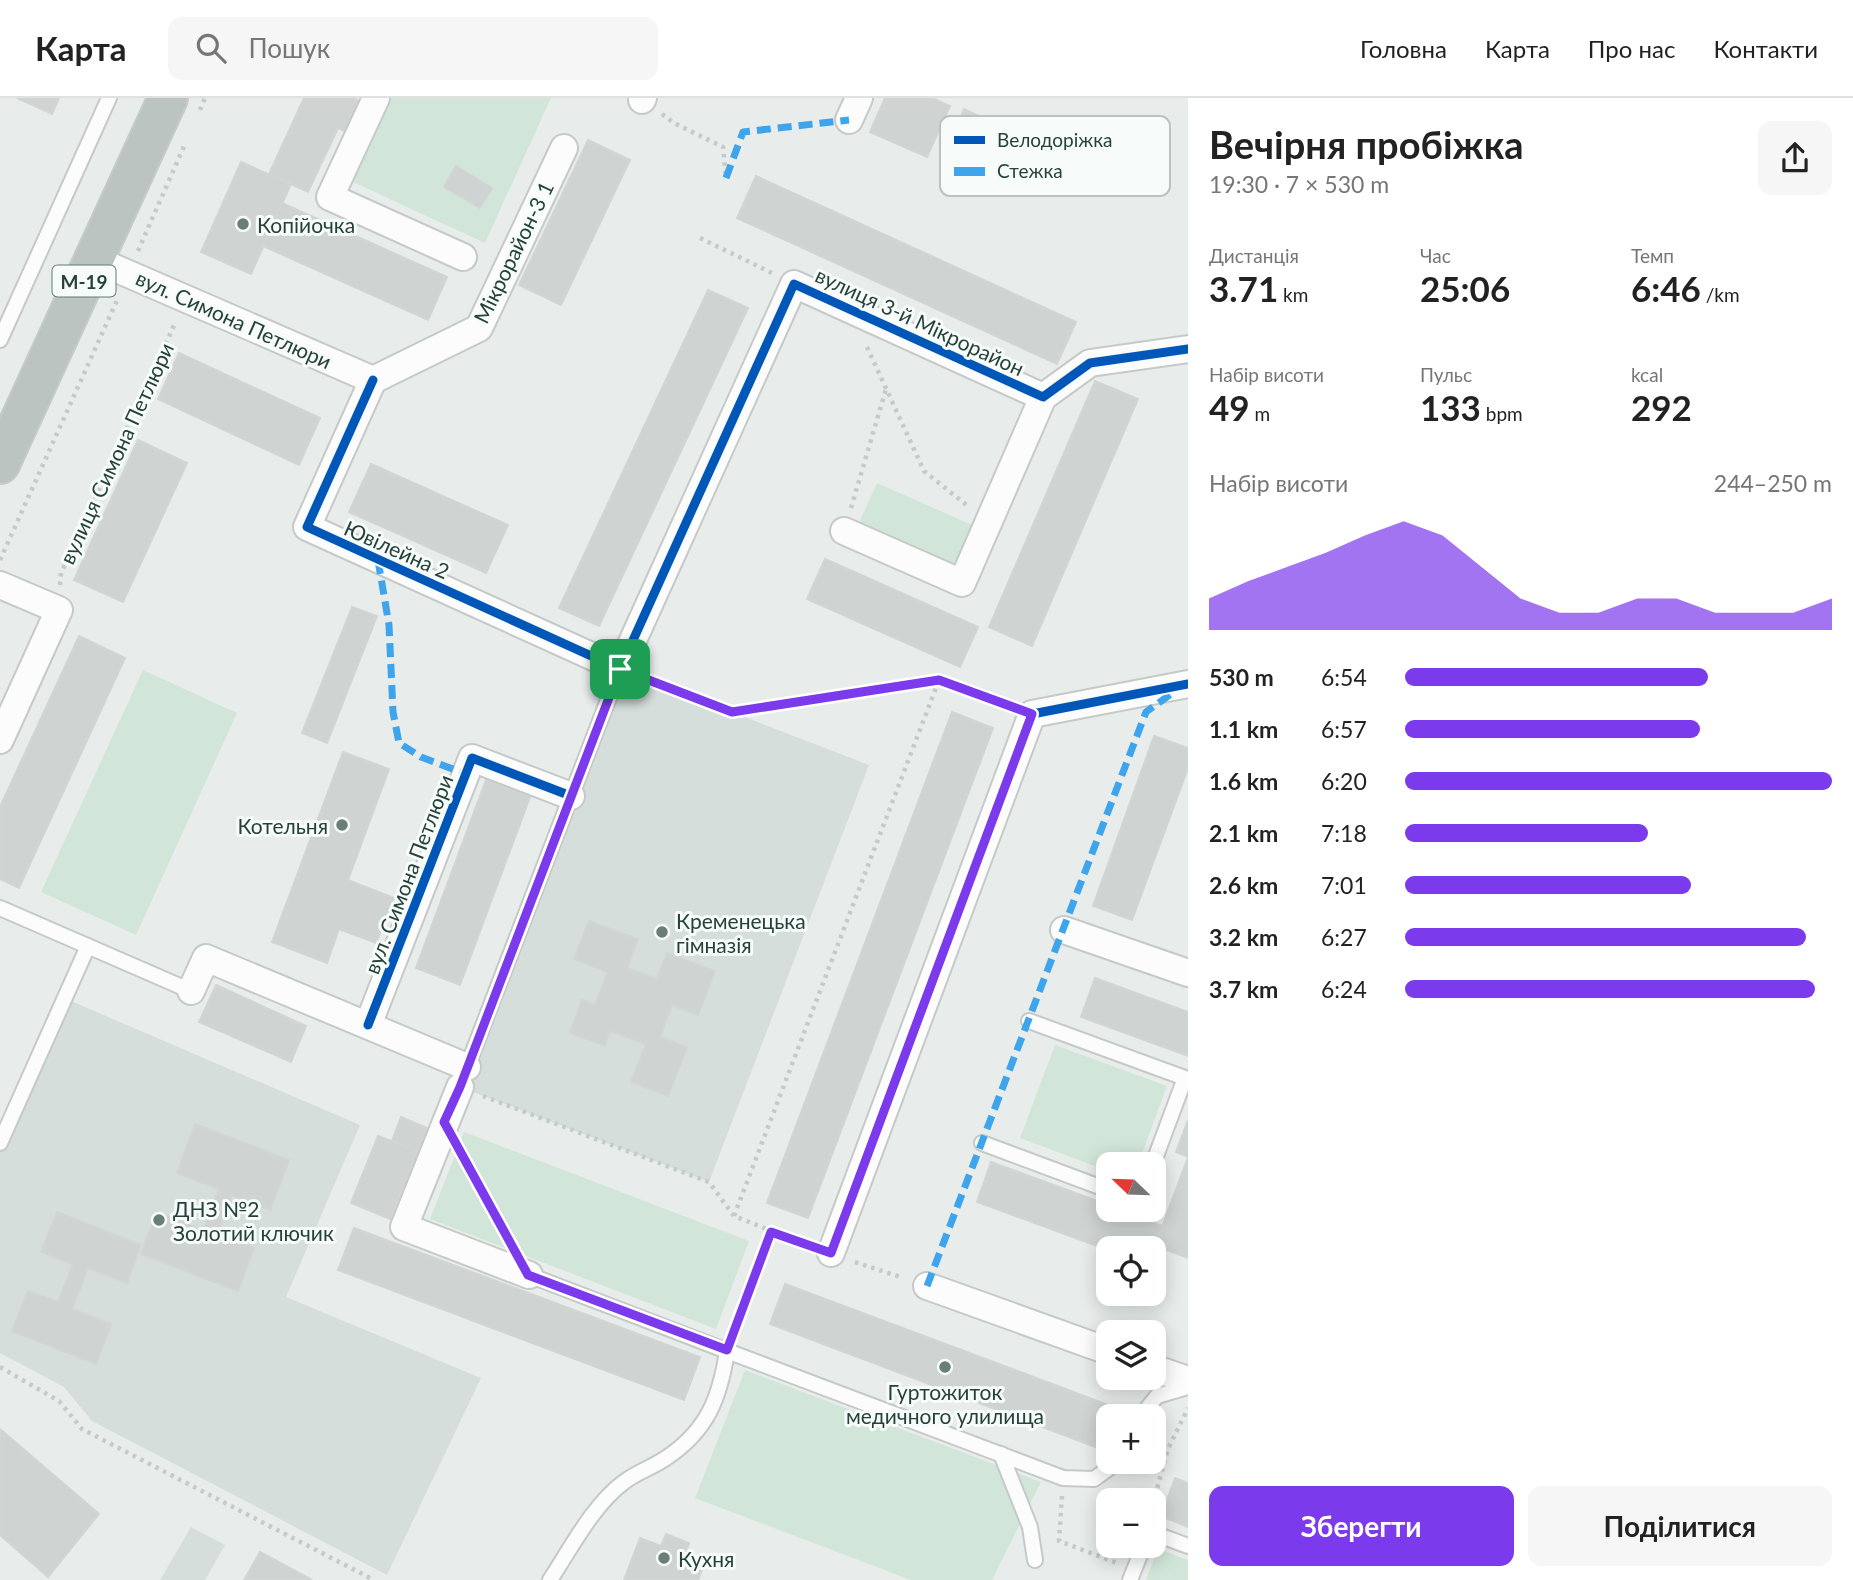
<!DOCTYPE html>
<html lang="uk">
<meta charset="utf-8">
<style>
:root{--surface:#fff;--page:#f6f6f6;--text:#222;--muted:#767676;--line:#e0e0e0;--accent:#7c3aed}
body{margin:0;font-family:Lato,sans-serif;background:var(--page);color:var(--text);height:100vh;display:flex;flex-direction:column;font-size:26px;white-space:nowrap}
*{box-sizing:border-box;margin:0}
p{font-size:23px;color:var(--muted)}
.icon{flex:none;width:38px;height:38px;fill:none;stroke:currentColor;stroke-width:2;stroke-linecap:round;stroke-linejoin:round}
.map{position:relative;flex:1;overflow:hidden}
.panel{display:flex;flex-direction:column;background:var(--surface);width:665px}
.panel>*{flex:none}
.needle{width:46px;rotate:293deg}
.tools{position:absolute;left:1096px;top:1054px;display:grid;gap:14px}
.tools a{display:grid;place-items:center;width:70px;height:70px;border-radius:14px;background:var(--surface);box-shadow:0 4px 18px #0003;font-size:35px}
.pin{position:absolute;display:grid;place-items:center;width:60px;height:60px;color:#fff;margin:-30px;border-radius:14px;box-shadow:0 4px 10px #0006}
.round{display:grid;place-items:center;flex:none;width:74px;height:74px;border-radius:14px;background:var(--page)}
.head{display:flex;align-items:center;justify-content:space-between;height:119px;padding:0 21px}
h1{font-size:38px;font-weight:700;line-height:52px}
.metrics{display:grid;grid-template-columns:repeat(3,1fr);gap:10px;height:119px;padding:7px 21px}
.metrics div{display:grid;align-content:center}
.metrics b{font-size:35px;font-weight:700}
.metrics small{font-size:19px;font-weight:400}
.metrics p{font-size:19px}
.chart{height:196px;padding:14px 21px}
.chart p{display:flex;justify-content:space-between}
.chart svg{width:100%;height:126px;margin-top:7px;fill:var(--accent);opacity:.7}
.action{display:flex;gap:14px;margin-top:auto;padding:14px 21px}
.action a{flex:1;height:80px;border-radius:14px;background:var(--accent);color:#fff;font-size:28px;font-weight:700;line-height:80px;text-align:center}
.action a+a{background:var(--page);color:var(--text)}
ul{padding:0 21px;list-style:none;font-size:23px}
li{display:grid;grid-template-columns:112px 84px 1fr;align-items:center;height:52px}
li i{height:18px;border-radius:9px;background:var(--accent)}
header{display:flex;align-items:center;gap:42px;box-sizing:border-box;height:98px;padding:0 35px;background:var(--surface);border-bottom:2px solid var(--line)}
header strong{font-size:33px}
nav{display:flex;gap:38px;margin-inline-start:auto;font-size:24px}
.search{width:490px;height:63px;background:var(--page);display:flex;align-items:center;gap:18px;box-sizing:border-box;padding:0 24px;border-radius:14px;color:var(--muted);font-size:26px}
main{display:flex;flex:1;min-height:0}
.map>svg:first-child{display:block}
.built{fill:#d6dedb}
.green{fill:#d1e6d8}
.building{fill:#cfd4d2;stroke:#d1d6d4;stroke-width:2}
.lines{fill:none;stroke-linecap:round;stroke-linejoin:round}
.lane-casing{stroke:#c5cac8;stroke-width:18}
.street-casing{stroke:#c5cac8;stroke-width:30}
.highway-casing{stroke:#c3ccc9;stroke-width:42}
.path{stroke:#c3ccca;stroke-width:4.5;stroke-dasharray:3.5 5;stroke-linecap:butt}
.lane{stroke:#fcfcfc;stroke-width:14}
.street{stroke:#fcfcfc;stroke-width:26}
.highway{stroke:#bcc4c2;stroke-width:38}
.quiet{stroke:#3ea4ec;stroke-width:7;stroke-dasharray:14 7;stroke-linecap:butt}
.cycleway-casing{stroke:#f7fbf9;stroke-width:13}
.cycleway{stroke:#0057b8;stroke-width:9}
.route-casing{stroke:#fff;stroke-width:14}
.route{stroke:#7c3aed;stroke-width:9}
.poi-dot{fill:#697e78;stroke:#f7fbf9;stroke-width:2.5}
.labels{text-anchor:middle;dominant-baseline:central;stroke-width:6;stroke-linejoin:round;paint-order:stroke}
.shield{fill:#f7fbf9;stroke:#637a73;stroke-width:2}
.shield-label{font-size:19px;font-weight:bold;fill:#24423a}
.poi-label{font-size:21px;fill:#24423a;stroke:#f7fbf9;text-anchor:start}
.street-label{font-size:21px;fill:#24423a;stroke:#f7fbf9}
.key{fill:#f7fbf9;stroke:#b8c4c0;stroke-width:2}
.key-label{font-size:19px;fill:#24423a}
</style>
<header>
<strong>Карта</strong>
<div class="search"><svg class="icon" aria-label="search" viewBox="0 0 24 24"><circle cx="10" cy="10" r="6"/><path d="M15 15l6 6"/></svg>Пошук</div>
<nav><a>Головна</a><a>Карта</a><a>Про нас</a><a>Контакти</a></nav>
</header>
<main>
<div class="map">
<svg width="1188" height="1482" viewBox="0 0 1188 1482">
<rect width="100%" height="100%" fill="#e8edeb"/>
<g class="built">
<path d="M620,571L869,667L709,1084L460,989Z"/>
<path d="M64,900L360,1027L286,1199L481,1280L387,1477L92,1323L64,1289L0,1255V1045Z"/>
<path d="M191,1429L225,1447L205,1482H160Z"/>
</g>
<g class="green">
<path d="M390,0H551L485,145L351,83Z"/>
<path d="M877,385L972,427L954,467L859,425Z"/>
<path d="M143,572L237,615L136,837L41,794Z"/>
<path d="M1055,947L1167,988L1138,1066H1108V1073L1020,1040Z"/>
<path d="M464,1034L749,1143L716,1231L430,1121Z"/>
<path d="M745,1272L1041,1384L992,1482H911L695,1400Z"/>
<path d="M1158,1451L1188,1462V1482H1146Z"/>
</g>
<g class="building">
<path d="M17,0H59L52,16Z"/>
<path d="M304,0H353L367,7L353,37L338,30L308,94L269,76Z"/>
<path d="M885,0H932L950,8L927,59L870,34Z"/>
<path d="M964,11L987,22L971,60L947,50Z"/>
<path d="M588,42L630,62L561,207L519,187Z"/>
<path d="M241,64L291,86L251,176L201,154Z"/>
<path d="M456,68L492,90L480,110L444,89Z"/>
<path d="M756,78L1076,224L1057,266L737,120Z"/>
<path d="M282,105L447,179L428,222L263,148Z"/>
<path d="M708,192L748,210L599,528L559,510Z"/>
<path d="M179,255L320,320L299,367L158,301Z"/>
<path d="M1095,283L1138,301L1032,548L989,529Z"/>
<path d="M138,342L187,365L123,504L74,482Z"/>
<path d="M371,366L508,427L486,475L349,414Z"/>
<path d="M825,461L978,529L960,569L807,501Z"/>
<path d="M352,509L377,518L327,645L302,635Z"/>
<path d="M79,538L125,560L19,790L0,781V709Z"/>
<path d="M952,614L993,630L808,1120L767,1105Z"/>
<path d="M1154,638L1188,650V670L1132,822L1093,808Z"/>
<path d="M343,654L389,671L348,782L394,800L376,845L339,831L327,865L272,844Z"/>
<path d="M486,682L530,699L460,887L416,870Z"/>
<path d="M589,823L638,841L627,870L657,881L667,855L715,873L698,917L672,907L660,939L687,949L668,998L631,984L646,946L610,933L605,948L570,935L582,902L595,907L608,874L574,861Z"/>
<path d="M1095,880L1188,914V958L1081,919Z"/>
<path d="M216,887L306,928L291,964L199,924Z"/>
<path d="M401,1019L427,1030L418,1053L392,1043Z"/>
<path d="M1188,1022V1059L1176,1054Z"/>
<path d="M195,1026L289,1062L270,1112L232,1097L217,1136L254,1150L238,1193L141,1156L157,1114L203,1132L219,1091L177,1075Z"/>
<path d="M378,1038L418,1053L390,1121L351,1105Z"/>
<path d="M1188,1059V1160L1155,1148Z"/>
<path d="M991,1064L1108,1107V1111H1118L1163,1128L1153,1152V1150H1108V1152L977,1104Z"/>
<path d="M57,1114L141,1147L127,1185L88,1170L72,1211L111,1226L96,1266L12,1233L28,1193L58,1204L73,1166L41,1154Z"/>
<path d="M354,1130L700,1259L684,1302L338,1172Z"/>
<path d="M785,1186L1122,1312L1120,1318H1108L1106,1353L770,1226Z"/>
<path d="M0,1331L99,1416L48,1479L0,1437Z"/>
<path d="M1175,1380L1188,1385V1429L1161,1418Z"/>
<path d="M666,1436L689,1445L685,1456L705,1464L698,1482H624L640,1440L661,1448Z"/>
<path d="M260,1454L312,1482H244Z"/>
</g>
<g class="lines">
<g class="lane-casing">
<g id="lane">
<path d="M0,242L109,0"/>
<path d="M0,810L191,893"/>
<path d="M1029,923L1185,980L1153,1066"/>
<path d="M466,972L620,571"/>
<path d="M0,1045L88,848"/>
<path d="M982,1045L1108,1092"/>
<path d="M529,1177L727,1253C720,1300 707,1333 666,1360C653,1369 637,1374 624,1384C593,1407 571,1450 550,1482"/>
<path d="M727,1253L1063,1380L1094,1381L1119,1363"/>
<path d="M1141,1318L1157,1298L1188,1289"/>
<path d="M1001,1356L1030,1429L1035,1462"/>
<path d="M1153,1435L1188,1448"/>
<path d="M1130,1482L1144,1447"/>
</g>
</g>
<g class="street-casing">
<g id="street">
<path d="M376,0L330,99L463,159"/>
<path d="M642,2L643,0"/>
<path d="M849,22L859,0"/>
<path d="M94,161L373,282"/>
<path d="M373,282L307,429L620,571L794,186L1043,299L1090,265L1188,251"/>
<path d="M373,282L479,230L564,50"/>
<path d="M844,433L962,485L1043,299"/>
<path d="M0,487L59,512L0,642"/>
<path d="M1064,832L1188,875"/>
<path d="M191,893L206,860L467,969"/>
<path d="M368,927L472,660L571,698"/>
<path d="M460,989L404,1129L529,1177"/>
<path d="M831,1155L1032,616L1188,586"/>
<path d="M927,1188L1108,1253"/>
<path d="M1153,1270L1188,1282"/>
</g>
</g>
<g class="highway-casing">
<path id="highway" d="M0,366L168,0"/>
</g>
<g class="path">
<path d="M200,12L205,0"/>
<path d="M662,16L674,25L723,49L726,80"/>
<path d="M700,140L772,175"/>
<path d="M138,153L185,46"/>
<path d="M867,249L924,373L969,409"/>
<path d="M851,410L886,291"/>
<path d="M0,462L118,200"/>
<path d="M60,487L61,475L176,223"/>
<path d="M642,580L732,614L939,582L1008,607"/>
<path d="M483,998L709,1084L734,1118L807,1147"/>
<path d="M461,1055L510,1142"/>
<path d="M734,1118L939,582"/>
<path d="M855,1164L903,1180"/>
<path d="M734,1235L771,1134"/>
<path d="M0,1269L59,1303L82,1331L374,1482"/>
<path d="M1062,1398L1059,1443L1117,1465"/>
<path d="M1155,1398L1168,1351L1188,1310"/>
</g>
<use href="#lane" class="lane"/>
<use href="#street" class="street"/>
<use href="#highway" class="highway"/>
<g class="quiet">
<path d="M726,80L743,34L849,22"/>
<path d="M378,462L389,527L393,614L399,645L421,659L466,676"/>
<path d="M927,1188L1146,614L1175,593"/>
</g>
<g class="cycleway-casing">
<g id="cycleway">
<path d="M373,282L307,429L620,571L794,186L1043,299L1090,265L1188,251"/>
<path d="M368,927L472,660L571,698"/>
<path d="M831,1155L1032,616L1188,586"/>
</g>
</g>
<use href="#cycleway" class="cycleway"/>
</g>
<g class="lines">
<g class="route-casing">
<path id="route" d="M620,571L732,614L939,582L1032,616L831,1155L771,1134L727,1252L528,1177L444,1024L460,989Z"/>
</g>
<use href="#route" class="route"/>
</g>
<g class="poi-dot">
<circle cx="243" cy="126" r="7"/>
<circle cx="342" cy="727" r="7"/>
<circle cx="662" cy="834" r="7"/>
<circle cx="159" cy="1122" r="7"/>
<circle cx="945" cy="1269" r="7"/>
<circle cx="664" cy="1460" r="7"/>
</g>
<g class="labels">
<rect class="shield" x="52.5" y="167.5" width="63" height="31" rx="5"/>
<g class="shield-label">
<text x="84" y="183">М-19</text>
</g>
<g class="poi-label">
<text x="257" y="126">Копійочка</text>
<text x="328" y="727" text-anchor="end">Котельня</text>
<text x="676" y="822">Кременецька<tspan x="676" dy="24">гімназія</tspan></text>
<text x="173" y="1110">ДНЗ №2<tspan x="173" dy="24">Золотий ключик</tspan></text>
<text x="945" y="1293" text-anchor="middle">Гуртожиток<tspan x="945" dy="24">медичного улилища</tspan></text>
<text x="678" y="1460">Кухня</text>
</g>
<g class="street-label">
<text transform="translate(513 154) rotate(-64)">Мікрорайон-3 1</text>
<text transform="translate(234 221) rotate(24)">вул. Симона Петлюри</text>
<text transform="translate(920 223) rotate(25)">вулиця 3-й Мікрорайон</text>
<text transform="translate(116 355) rotate(-65)">вулиця Симона Петлюри</text>
<text transform="translate(397 451) rotate(24)">Ювілейна 2</text>
<text transform="translate(408 776) rotate(-69)">вул. Симона Петлюри</text>
</g>
</g>
<rect x="940" y="18" width="230" height="80" rx="10" class="key"/>
<rect x="954" y="38" width="31" height="8" fill="#0057b8"/>
<rect x="954" y="69" width="31" height="9" fill="#3ea4ec"/>
<g class="key-label">
<text x="997" y="49">Велодоріжка</text>
<text x="997" y="80">Стежка</text>
</g>
</svg>
<div class="tools">
<a><svg class="needle" viewBox="-14 -14 28 28"><path d="M0-13l5 13h-10z" fill="#e53935"/><path d="M0 13l5-13h-10z" fill="#767676"/></svg></a>
<a><svg class="icon" aria-label="locate" viewBox="0 0 24 24"><circle cx="12" cy="12" r="6"/><path d="M12 2v4M12 18v4M2 12h4M18 12h4"/></svg></a>
<a><svg class="icon" aria-label="layers" viewBox="0 0 24 24"><path d="M12 4l9 5-9 5-9-5zM3 14l9 5 9-5"/></svg></a>
<a>+</a>
<a>−</a>
</div>
<div class="pin" style="left:620px;top:571px;background:#1e9e55"><svg class="icon" aria-label="arrive" viewBox="0 0 24 24"><path d="M6 21V4h12l-3 4 3 4H6"/></svg></div>
</div>
<section class="panel">
<div class="head"><div><h1>Вечірня пробіжка</h1><p>19:30 · 7 × 530 m</p></div><a class="round"><svg class="icon" aria-label="share" viewBox="0 0 24 24"><path d="M12 15V3M7 8l5-5 5 5M5 13v7h14v-7"/></svg></a></div>
<div class="metrics">
<div><p>Дистанція</p><b>3.71<small> km</small></b></div>
<div><p>Час</p><b>25:06</b></div>
<div><p>Темп</p><b>6:46<small> /km</small></b></div>
</div>
<div class="metrics">
<div><p>Набір висоти</p><b>49<small> m</small></b></div>
<div><p>Пульс</p><b>133<small> bpm</small></b></div>
<div><p>kcal</p><b>292</b></div>
</div>
<div class="chart"><p><span>Набір висоти</span>244–250 m</p>
<svg viewBox="0 0 160 44" preserveAspectRatio="none"><path d="M0 44V33L10 27L20 22L30 17L40 11L50 6L60 11L70 22L80 33L90 38L100 38L110 33L120 33L130 38L140 38L150 38L160 33V44z"/></svg>
</div>
<ul>
<li><b>530 m</b>6:54<i style="width:71%"></i></li>
<li><b>1.1 km</b>6:57<i style="width:69%"></i></li>
<li><b>1.6 km</b>6:20<i style="width:100%"></i></li>
<li><b>2.1 km</b>7:18<i style="width:57%"></i></li>
<li><b>2.6 km</b>7:01<i style="width:67%"></i></li>
<li><b>3.2 km</b>6:27<i style="width:94%"></i></li>
<li><b>3.7 km</b>6:24<i style="width:96%"></i></li>
</ul>
<div class="action"><a>Зберегти</a><a>Поділитися</a></div>
</section>
</main>
